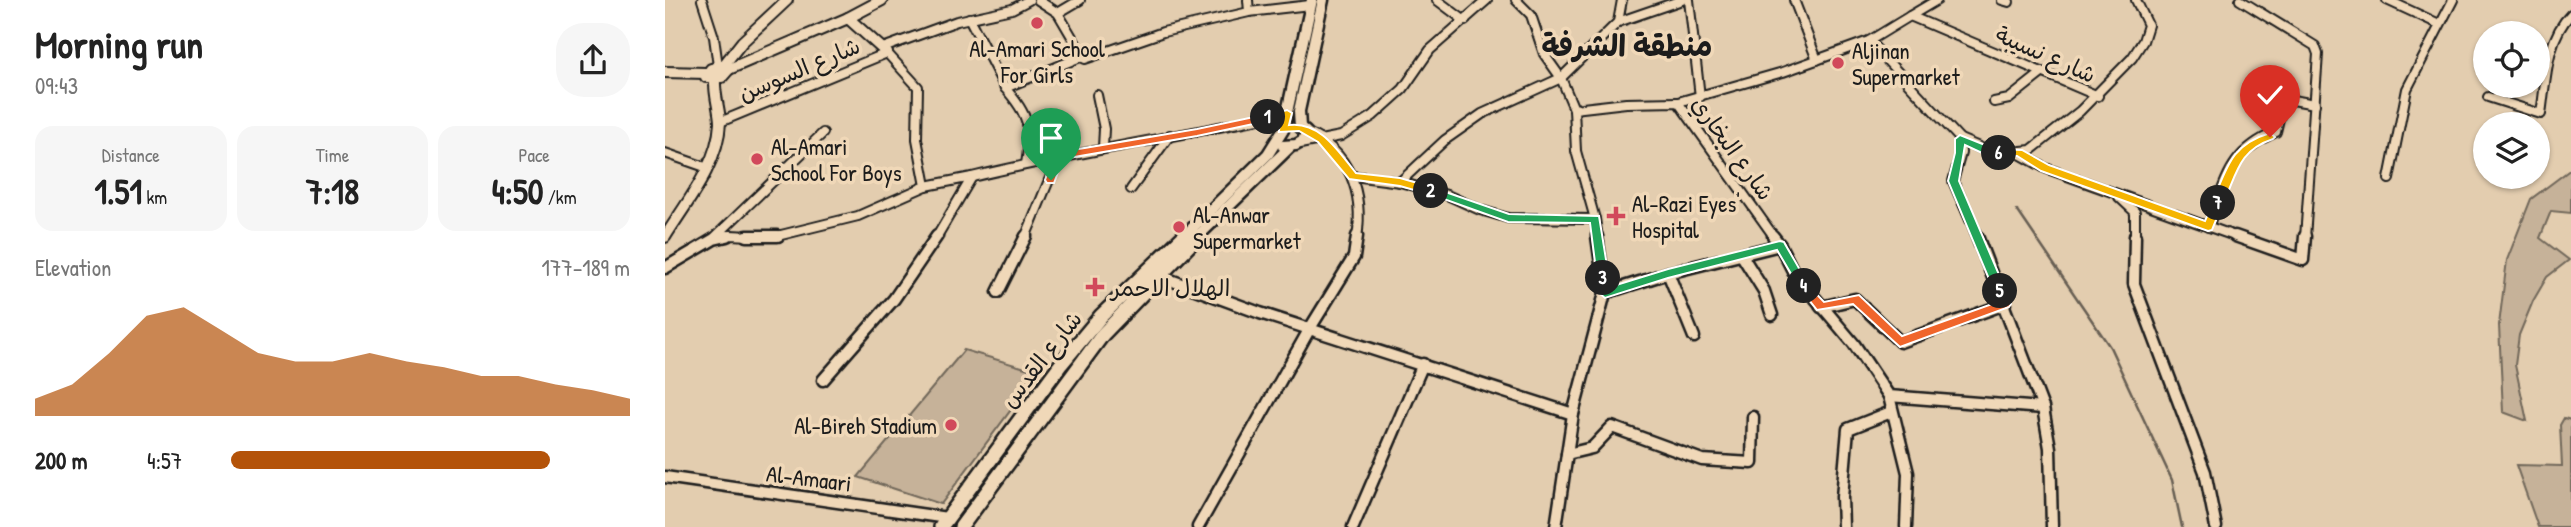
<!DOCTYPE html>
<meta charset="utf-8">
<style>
:root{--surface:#fff;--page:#f6f6f6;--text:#222;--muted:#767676;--accent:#b45309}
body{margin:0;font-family:"Patrick Hand","Playpen Sans Arabic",sans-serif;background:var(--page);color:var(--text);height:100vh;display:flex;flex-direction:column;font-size:26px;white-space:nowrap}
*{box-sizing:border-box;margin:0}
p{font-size:23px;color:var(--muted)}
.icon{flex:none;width:38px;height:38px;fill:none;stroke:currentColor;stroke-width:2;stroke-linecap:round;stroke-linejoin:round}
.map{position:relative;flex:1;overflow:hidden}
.panel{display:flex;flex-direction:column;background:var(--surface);width:665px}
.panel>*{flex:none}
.fabs{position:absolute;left:1808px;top:21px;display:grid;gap:14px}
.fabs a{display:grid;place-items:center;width:77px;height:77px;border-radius:50%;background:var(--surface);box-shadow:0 2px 5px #0004;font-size:35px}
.pin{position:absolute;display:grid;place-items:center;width:60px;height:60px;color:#fff;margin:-72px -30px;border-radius:50% 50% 50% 0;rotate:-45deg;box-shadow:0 0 7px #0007}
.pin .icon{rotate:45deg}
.km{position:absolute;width:35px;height:35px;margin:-18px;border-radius:50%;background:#222;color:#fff;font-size:19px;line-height:35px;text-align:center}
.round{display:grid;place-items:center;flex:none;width:74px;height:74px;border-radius:28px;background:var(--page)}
.headline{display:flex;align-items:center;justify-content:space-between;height:119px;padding:0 35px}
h1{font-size:38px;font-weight:800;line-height:52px}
.stats{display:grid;grid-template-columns:repeat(3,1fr);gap:10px;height:119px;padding:7px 35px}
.stats div{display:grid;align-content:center;border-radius:18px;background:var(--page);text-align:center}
.stats b{font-size:35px;font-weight:800}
.stats small{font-size:19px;font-weight:400}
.stats p{font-size:19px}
.chart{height:196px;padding:14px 35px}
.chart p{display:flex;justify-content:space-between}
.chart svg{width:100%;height:126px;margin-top:7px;fill:var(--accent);opacity:.7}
ul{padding:0 35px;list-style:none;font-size:23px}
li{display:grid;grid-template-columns:112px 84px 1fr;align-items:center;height:52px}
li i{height:18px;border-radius:9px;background:var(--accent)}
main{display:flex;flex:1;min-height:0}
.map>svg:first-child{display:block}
.green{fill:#c6b299;stroke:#71675a;stroke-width:2}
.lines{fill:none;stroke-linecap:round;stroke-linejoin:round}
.stream{stroke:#675f53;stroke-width:2.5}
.minor-far1-casing{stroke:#1c1c1c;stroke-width:12}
.minor-casing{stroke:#1c1c1c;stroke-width:15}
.tertiary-casing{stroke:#1c1c1c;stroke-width:14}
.secondary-far1-casing{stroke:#1c1c1c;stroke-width:15}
.secondary-casing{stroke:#1c1c1c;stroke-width:18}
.minor-far1{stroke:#f0d8b8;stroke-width:8}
.minor{stroke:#f0d8b8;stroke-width:10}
.tertiary{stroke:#f0d8b8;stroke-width:10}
.secondary-far1{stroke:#f0d8b8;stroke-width:10}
.secondary{stroke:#f0d8b8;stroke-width:13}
.split-1{fill:#f0652b;stroke:#fff;stroke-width:2}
.split-2{fill:#f5b400;stroke:#fff;stroke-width:2}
.split-3{fill:#22a559;stroke:#fff;stroke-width:2}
.split-4{fill:#22a559;stroke:#fff;stroke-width:2}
.split-5{fill:#f0652b;stroke:#fff;stroke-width:2}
.split-6{fill:#22a559;stroke:#fff;stroke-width:2}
.split-7{fill:#f5b400;stroke:#fff;stroke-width:2}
.split-8{fill:#f5b400;stroke:#fff;stroke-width:2}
.poi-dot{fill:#d1495b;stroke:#f0d8b8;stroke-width:2.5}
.labels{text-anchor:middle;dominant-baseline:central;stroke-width:7;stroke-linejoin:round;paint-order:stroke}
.poi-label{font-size:23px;fill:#1c1c1c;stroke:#f0d8b8;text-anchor:start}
.street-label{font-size:23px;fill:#1c1c1c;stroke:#f0d8b8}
.district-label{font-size:30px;font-weight:bold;fill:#1c1c1c;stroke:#f0d8b8}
</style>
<main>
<section class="panel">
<div class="headline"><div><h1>Morning run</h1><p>09:43</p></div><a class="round"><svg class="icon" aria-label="share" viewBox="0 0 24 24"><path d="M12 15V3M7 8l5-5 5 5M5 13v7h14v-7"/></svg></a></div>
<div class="stats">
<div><p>Distance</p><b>1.51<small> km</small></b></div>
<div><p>Time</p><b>7:18</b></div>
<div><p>Pace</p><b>4:50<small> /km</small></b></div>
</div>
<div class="chart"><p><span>Elevation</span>177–189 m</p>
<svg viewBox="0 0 160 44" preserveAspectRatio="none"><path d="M0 44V38L10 33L20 22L30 9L40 6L50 14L60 22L70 25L80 25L90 22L100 25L110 27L120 30L130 30L140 33L150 35L160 38V44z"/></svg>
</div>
<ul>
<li><b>200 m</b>4:57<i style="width:80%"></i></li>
</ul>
</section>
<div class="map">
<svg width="1906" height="527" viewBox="0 0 1906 527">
<rect width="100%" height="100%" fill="#e3cdaf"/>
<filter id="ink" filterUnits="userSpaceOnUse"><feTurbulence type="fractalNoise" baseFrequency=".0143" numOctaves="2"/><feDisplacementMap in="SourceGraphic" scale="14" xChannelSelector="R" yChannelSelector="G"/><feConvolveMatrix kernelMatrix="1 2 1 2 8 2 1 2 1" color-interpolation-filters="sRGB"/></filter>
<g filter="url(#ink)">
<g class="green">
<path d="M1906,169V213L1886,211L1875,238L1904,260L1882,277L1868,301L1854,335L1850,365L1862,421L1838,412L1834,325L1842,260L1866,199Z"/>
<path d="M299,350L374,372L276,504L193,477Z"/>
<path d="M1899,418L1906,420V527H1873L1851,465L1897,466L1895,425Z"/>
</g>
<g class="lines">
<path class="stream" d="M1352,210L1445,347L1507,480L1517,527"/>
<g class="minor-far1-casing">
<g id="minor-far1">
<path d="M37,0L49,37L53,66"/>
<path d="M373,0L393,13L420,59L498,32L584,12L583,0"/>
<path d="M772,0L800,21"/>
<path d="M851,0L866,15L879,54L896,78L953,22L1017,0"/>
<path d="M1024,0L1035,97"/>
<path d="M1129,0L1152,60"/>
<path d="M1337,0L1344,2"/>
<path d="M1575,0L1650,46L1653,54L1640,238"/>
<path d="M1722,0L1774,24"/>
<path d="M584,12L645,5"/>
<path d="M393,13L415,0"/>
<path d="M1245,16L1272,0"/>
<path d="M304,18L340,88L418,56"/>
<path d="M953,22L957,0"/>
<path d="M1204,41L1295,139L1321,150L1337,153L1366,150L1415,111L1467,58L1478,41L1483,25L1471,0"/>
<path d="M218,48L292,21L347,9L364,0"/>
<path d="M340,88C364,115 367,128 361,164"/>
<path d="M432,95L439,129L438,147"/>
<path d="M1823,97L1876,114C1881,81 1881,39 1906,14"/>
<path d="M1013,102L1118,72L1204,41L1245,16L1433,96"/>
<path d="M1329,102L1344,99L1378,72"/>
<path d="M909,109L911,151L930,219"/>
<path d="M641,132C685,151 699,193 692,238"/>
<path d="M1295,139L1296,153L1288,181L1313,238"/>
<path d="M635,144L676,136L708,116L738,89L765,50L822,0"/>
<path d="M0,153L43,168"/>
<path d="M1353,153L1380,168L1575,238"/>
<path d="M688,176L735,182L782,195L815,210L843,218L930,219L933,238"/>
<path d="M307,177C411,152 517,136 622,113"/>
<path d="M1724,179L1742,89L1788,0"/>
<path d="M735,182L780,140L817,114L896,78L909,109L961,103L1013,102L1110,238"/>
<path d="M261,186L307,177L271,238"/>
<path d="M466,189L505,135"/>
<path d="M1454,197L1470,212V238"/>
<path d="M1543,227C1562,181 1562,153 1611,132L1617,106L1622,99L1650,104"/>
<path d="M50,237L158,133"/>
<path d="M55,238L65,235L108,237L193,216L261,186L252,139L253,87L222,53L55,122"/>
<path d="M360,238L394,156"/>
</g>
</g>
<g class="minor-casing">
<g id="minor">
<path d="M82,236H113"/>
<path d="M1108,236L1115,245"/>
<path d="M1312,236L1378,408L1385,448L1387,527"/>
<path d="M1470,236L1469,284L1540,472L1551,527"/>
<path d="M1570,236L1638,260L1640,236"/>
<path d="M1076,254L1099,291L1107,315"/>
<path d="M0,268L49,239L62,236"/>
<path d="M1003,273L1029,337"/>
<path d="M492,275L595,313L908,414"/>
<path d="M333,292L361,236"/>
<path d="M940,293L1003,273L1115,245L1129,273L1189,344L1224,396L1243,473L1241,527"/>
<path d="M1156,307L1190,299L1235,342L1340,304"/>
<path d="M158,380L229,299L272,236"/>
<path d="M1224,396L1378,408"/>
<path d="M902,454L927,448L947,427L1037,460L1087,463L1088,417"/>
<path d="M0,477L282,518"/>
<path d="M533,527L644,330L689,257L692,236"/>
<path d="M688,527L758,364"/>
<path d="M891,527L908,414L940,293L932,236"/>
<path d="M1178,527L1177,497L1183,429L1226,412"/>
</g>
</g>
<g class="tertiary-casing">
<g id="tertiary">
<path d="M183,18L217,0"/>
<path d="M58,66L77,42L122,0"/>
<path d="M58,66L64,69L57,77H41L46,69Z"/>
<path d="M64,69L183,18L222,53"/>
<path d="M0,72L41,73"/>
<path d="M0,237C21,203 53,165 55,123C55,110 49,96 50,79"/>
</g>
</g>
<g class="secondary-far1-casing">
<g id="secondary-far1">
<path d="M635,127L634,111L658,0"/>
<path d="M618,146L631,145L638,141L641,132L635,127"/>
<path d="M517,238L603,154L618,130L647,0"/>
<path d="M531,238L626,146"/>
</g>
</g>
<g class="secondary-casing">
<g id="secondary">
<path d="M276,527L396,364L436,316L519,236"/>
<path d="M296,527L438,334L533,236"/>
</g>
</g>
<use href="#minor-far1" class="minor-far1"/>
<use href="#minor" class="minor"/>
<use href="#tertiary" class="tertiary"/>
<use href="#secondary-far1" class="secondary-far1"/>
<use href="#secondary" class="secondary"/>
</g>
</g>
<path class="split-1" d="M603,114L608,117L607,120L532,136L398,159L389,183H382L380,180L390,153L532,129Z"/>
<path class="split-2" d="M622,110L627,113L624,125C655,121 673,151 691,173L735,178L770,188L771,191L766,195L735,186L684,179L653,142L634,131L614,132L615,118L603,121L598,117Z"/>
<path class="split-3" d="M766,187L844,214L934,216L944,278L938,283L932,278L925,223L843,222L762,193L760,191Z"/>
<path class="split-4" d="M1115,241L1119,242C1124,252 1144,282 1143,289H1135L1112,250L1003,278L940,298L934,293L932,278L938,274L944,278L945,287L1003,269Z"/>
<path class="split-5" d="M1139,281L1159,302L1194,295L1237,336L1333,302L1329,291L1335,286L1339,287L1346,304L1344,307L1235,347L1188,304L1152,310L1133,286Z"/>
<path class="split-6" d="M1295,135L1340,153L1334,156L1317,153L1300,145L1294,181L1341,291L1335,295L1329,291L1283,181L1290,153V139Z"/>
<path class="split-7" d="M1334,149L1357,150L1384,165L1540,221L1549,200L1553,199L1558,203L1547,230L1543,231L1376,171L1352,156L1331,155L1329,153Z"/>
<path class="split-8" d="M1605,133L1610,137L1608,139C1572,151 1572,175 1557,206H1549L1547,203C1562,168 1565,145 1605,133Z"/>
<g class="poi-dot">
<circle cx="372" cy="23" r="7"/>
<circle cx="1173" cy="63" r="7"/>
<circle cx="92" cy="159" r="7"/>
<path d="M947.5 205.5h7v7h7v7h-7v7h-7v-7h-7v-7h7z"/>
<circle cx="514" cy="227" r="7"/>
<path d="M426.5 276.5h7v7h7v7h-7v7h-7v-7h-7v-7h7z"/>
<circle cx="286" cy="425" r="7"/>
</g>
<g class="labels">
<g class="poi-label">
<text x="372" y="48" text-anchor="middle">Al-Amari School<tspan x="372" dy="26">For Girls</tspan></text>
<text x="1187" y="50">Aljinan<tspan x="1187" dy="26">Supermarket</tspan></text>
<text x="106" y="146">Al-Amari<tspan x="106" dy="26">School For Boys</tspan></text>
<text x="967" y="203">Al-Razi Eyes'<tspan x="967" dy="26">Hospital</tspan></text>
<text x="528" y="214">Al-Anwar<tspan x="528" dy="26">Supermarket</tspan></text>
<text x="446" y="287">الهلال الاحمر</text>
<text x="272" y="425" text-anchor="end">Al-Bireh Stadium</text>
</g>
<g class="street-label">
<text transform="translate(1381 54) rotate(24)">شارع نسيبة</text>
<text transform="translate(134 69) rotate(-23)">شارع السوسن</text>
<text transform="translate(1068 148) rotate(54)">شارع البخاري</text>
<text transform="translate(376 359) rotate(-52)">شارع القدس</text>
<text transform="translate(144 478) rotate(7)">Al-Amaari</text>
</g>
<g class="district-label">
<text x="962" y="45">منطقة الشرفة</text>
</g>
</g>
</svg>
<div class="fabs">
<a><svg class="icon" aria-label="locate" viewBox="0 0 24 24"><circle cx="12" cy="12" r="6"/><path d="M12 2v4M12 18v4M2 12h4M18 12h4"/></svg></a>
<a><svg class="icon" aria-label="layers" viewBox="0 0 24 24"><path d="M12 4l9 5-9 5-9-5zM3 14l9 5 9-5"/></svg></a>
</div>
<div class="pin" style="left:386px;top:180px;background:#1e9e55"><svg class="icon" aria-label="arrive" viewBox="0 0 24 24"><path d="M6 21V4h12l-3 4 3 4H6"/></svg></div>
<div class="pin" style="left:1605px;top:137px;background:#d93025"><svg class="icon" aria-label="check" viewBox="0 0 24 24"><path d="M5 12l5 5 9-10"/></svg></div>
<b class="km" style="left:603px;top:117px">1</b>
<b class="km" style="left:766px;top:191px">2</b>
<b class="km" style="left:938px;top:278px">3</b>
<b class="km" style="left:1139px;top:286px">4</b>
<b class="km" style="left:1335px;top:291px">5</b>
<b class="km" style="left:1334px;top:153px">6</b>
<b class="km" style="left:1553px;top:203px">7</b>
</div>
</main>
